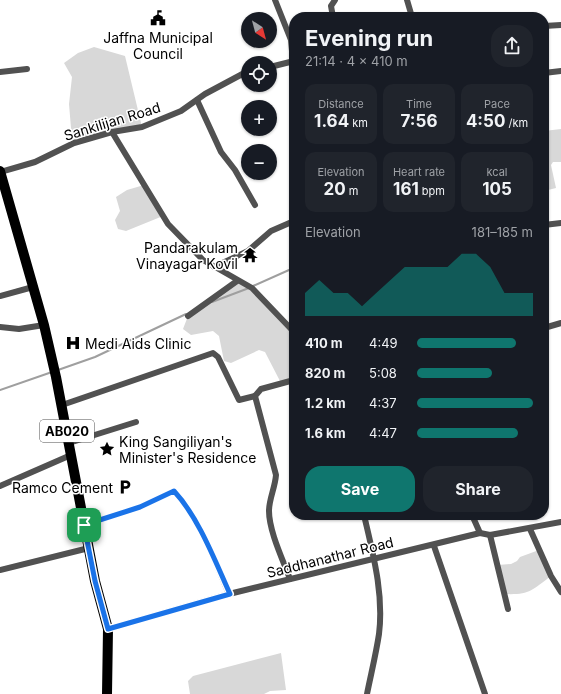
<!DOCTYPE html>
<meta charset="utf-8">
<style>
:root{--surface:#171b24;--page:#20242c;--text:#f1f3f6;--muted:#9ea1a6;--accent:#0f766e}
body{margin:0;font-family:Inter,sans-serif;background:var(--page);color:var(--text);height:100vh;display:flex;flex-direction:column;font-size:15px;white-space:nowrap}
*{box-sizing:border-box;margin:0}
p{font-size:13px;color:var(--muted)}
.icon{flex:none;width:22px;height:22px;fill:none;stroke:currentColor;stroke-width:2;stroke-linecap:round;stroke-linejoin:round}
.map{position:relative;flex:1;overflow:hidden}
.drawer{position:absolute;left:289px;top:12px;width:260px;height:508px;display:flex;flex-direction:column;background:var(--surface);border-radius:16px;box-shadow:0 1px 3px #0004}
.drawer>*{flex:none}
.needle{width:26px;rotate:144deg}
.controls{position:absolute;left:241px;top:12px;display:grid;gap:8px}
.controls a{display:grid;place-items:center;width:36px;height:36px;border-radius:50%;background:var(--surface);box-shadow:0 1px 3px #0004;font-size:20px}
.pin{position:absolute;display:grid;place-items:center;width:34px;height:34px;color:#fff;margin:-17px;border-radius:8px;box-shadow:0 2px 6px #0006}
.round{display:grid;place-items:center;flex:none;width:42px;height:42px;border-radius:16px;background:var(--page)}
.summary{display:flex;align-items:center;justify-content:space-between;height:68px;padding:0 16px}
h1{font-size:22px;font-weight:700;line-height:30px}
.stats{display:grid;grid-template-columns:repeat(3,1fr);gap:6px;height:68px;padding:4px 16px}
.stats div{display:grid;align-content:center;border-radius:10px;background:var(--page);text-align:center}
.stats b{font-size:17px;font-weight:700}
.stats small{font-size:11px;font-weight:400}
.stats p{font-size:11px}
.chart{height:112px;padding:8px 16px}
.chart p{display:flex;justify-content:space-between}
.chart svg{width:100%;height:72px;margin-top:4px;fill:var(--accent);opacity:.7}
.primary-button{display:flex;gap:8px;margin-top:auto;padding:8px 16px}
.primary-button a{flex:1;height:46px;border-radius:16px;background:var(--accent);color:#fff;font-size:16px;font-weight:700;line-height:46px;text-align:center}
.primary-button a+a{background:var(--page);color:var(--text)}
ul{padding:0 16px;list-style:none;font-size:13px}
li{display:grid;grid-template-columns:64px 48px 1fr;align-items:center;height:30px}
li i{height:10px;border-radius:5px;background:var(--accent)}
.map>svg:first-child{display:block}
.green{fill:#d8d8d8}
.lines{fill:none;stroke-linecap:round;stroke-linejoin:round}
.stream{stroke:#9f9f9f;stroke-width:2}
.minor{stroke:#515151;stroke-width:6}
.primary{stroke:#000;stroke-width:10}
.route-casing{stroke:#fff;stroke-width:8}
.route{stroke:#1a73e8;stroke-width:5}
.labels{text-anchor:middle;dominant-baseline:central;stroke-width:3;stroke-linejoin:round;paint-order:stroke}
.shield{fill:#fff;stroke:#4c4c4c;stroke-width:1}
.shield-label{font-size:13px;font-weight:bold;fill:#000}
.poi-label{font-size:14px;fill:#000;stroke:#fff;text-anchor:end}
.street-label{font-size:14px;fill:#000;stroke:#fff}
</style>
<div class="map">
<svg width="561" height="694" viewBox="0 0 561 694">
<rect width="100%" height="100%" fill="#fff"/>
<g class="green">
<path d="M94,47L125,56L142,127L74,143L71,128L69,104L72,77L64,63L78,53Z"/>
<path d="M561,129V162H553L551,165L556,188L544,191V131Z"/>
<path d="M144,185L163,216L126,231L118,229L115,220L120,211L116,197L127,190Z"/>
<path d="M237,281L252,288L294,332V380L281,383L265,352L259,350L231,363L224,361L219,336L213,331L191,335L183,329L188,316Z"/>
<path d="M539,550L551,576C531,591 529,595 504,594L498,565L511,564L517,561L520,557Z"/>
<path d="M281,653L286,690L270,691L264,694H190L188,681L193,676Z"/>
</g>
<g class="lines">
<g class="stream">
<path d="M253,286L289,270L294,269"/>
<path d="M212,302L249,288"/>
<path d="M58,370L95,357L186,314"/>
<path d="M0,390L52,372"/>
</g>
<g class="minor">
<path d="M275,0L291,40L293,62"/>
<path d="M407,0L412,17"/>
<path d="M333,17L331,6L335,0"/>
<path d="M544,26L561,25"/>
<path d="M270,67L294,61"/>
<path d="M0,72L27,69"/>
<path d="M544,73L561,71"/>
<path d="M197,100L221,152L235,170L255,205"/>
<path d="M112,132L168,224L203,260L252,288L294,332"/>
<path d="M0,172L35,162L74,143L112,132L142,127L181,111L205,94L248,71"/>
<path d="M544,225L561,223"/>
<path d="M214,267L248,251L271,231L294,221"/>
<path d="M0,296L33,287"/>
<path d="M188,316L237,281"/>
<path d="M0,327L19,329L44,325"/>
<path d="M544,328L561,323"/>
<path d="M62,405L213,353L218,357L239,400L255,396"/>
<path d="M69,443L136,422"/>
<path d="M0,486L71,455"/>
<path d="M364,515C373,554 384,594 379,634C376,654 371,674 367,694"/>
<path d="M472,515L480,533"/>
<path d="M84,525L140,507L174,491C199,518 215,561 229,594"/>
<path d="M530,529L551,576L561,592"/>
<path d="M490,535L508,609"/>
<path d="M434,546L485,694"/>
<path d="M0,570L89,548"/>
<path d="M290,579C283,560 269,531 269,511C269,499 275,488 276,475L255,396L261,389L294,380"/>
<path d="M108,629L229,594L480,533L490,535L561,522"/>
</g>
<path class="primary" d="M0,171L44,325L56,377L95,581L108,629L107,694"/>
</g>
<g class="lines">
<g class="route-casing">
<path id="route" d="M174,491C199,518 215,561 230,594L108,629L95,581L84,525L140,507Z"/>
</g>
<use href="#route" class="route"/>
</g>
<defs>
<g id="civic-bare" transform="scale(1.2)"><path d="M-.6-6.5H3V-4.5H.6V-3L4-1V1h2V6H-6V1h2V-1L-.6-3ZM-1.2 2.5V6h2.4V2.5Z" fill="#000" stroke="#fff" stroke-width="2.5" paint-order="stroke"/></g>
<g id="temple-bare" transform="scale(1.2)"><path d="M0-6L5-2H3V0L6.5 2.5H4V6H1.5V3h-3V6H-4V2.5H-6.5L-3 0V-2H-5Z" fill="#000" stroke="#fff" stroke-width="2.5" paint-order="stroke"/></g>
<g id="hospital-bare" transform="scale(1.2)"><path d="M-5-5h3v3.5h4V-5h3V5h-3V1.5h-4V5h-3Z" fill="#000" stroke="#fff" stroke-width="2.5" paint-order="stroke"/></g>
<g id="sight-bare" transform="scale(1.2)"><path d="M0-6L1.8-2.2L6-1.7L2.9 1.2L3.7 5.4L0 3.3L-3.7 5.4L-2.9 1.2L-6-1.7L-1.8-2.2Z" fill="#000" stroke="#fff" stroke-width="2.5" paint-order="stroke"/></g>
<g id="parking-bare" transform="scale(1.2)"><path d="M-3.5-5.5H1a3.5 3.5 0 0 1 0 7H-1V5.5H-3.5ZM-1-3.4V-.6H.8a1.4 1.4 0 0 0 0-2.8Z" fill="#000" stroke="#fff" stroke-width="2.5" paint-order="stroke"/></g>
</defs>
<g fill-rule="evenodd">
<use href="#civic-bare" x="158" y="18"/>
<use href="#temple-bare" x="250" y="255"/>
<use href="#hospital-bare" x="73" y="343"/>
<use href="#sight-bare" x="107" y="449"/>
<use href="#parking-bare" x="125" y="487"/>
</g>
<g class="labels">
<rect class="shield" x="40" y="420" width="54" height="22" rx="3"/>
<g class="shield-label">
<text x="67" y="431">AB020</text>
</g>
<g class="poi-label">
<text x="158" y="37" text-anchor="middle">Jaffna Municipal<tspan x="158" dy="16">Council</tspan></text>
<text x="238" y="247">Pandarakulam<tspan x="238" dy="16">Vinayagar Kovil</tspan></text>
<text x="85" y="343" text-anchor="start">Medi Aids Clinic</text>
<text x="119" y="441" text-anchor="start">King Sangiliyan's<tspan x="119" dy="16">Minister's Residence</tspan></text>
<text x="113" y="487">Ramco Cement</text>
</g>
<g class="street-label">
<text transform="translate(112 121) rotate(-17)">Sankilijan Road</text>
<text transform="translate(330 557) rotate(-14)">Saddhanathar Road</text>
</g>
</g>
</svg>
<div class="controls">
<a><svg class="needle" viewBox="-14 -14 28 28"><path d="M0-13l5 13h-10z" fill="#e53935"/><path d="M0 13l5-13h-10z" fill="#9ea1a6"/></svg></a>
<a><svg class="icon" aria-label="locate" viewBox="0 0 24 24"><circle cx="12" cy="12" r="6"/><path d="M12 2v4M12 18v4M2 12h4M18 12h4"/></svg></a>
<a>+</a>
<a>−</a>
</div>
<div class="pin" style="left:84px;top:525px;background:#1e9e55"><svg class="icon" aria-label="arrive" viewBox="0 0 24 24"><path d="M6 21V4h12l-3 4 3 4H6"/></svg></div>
<section class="drawer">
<div class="summary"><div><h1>Evening run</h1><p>21:14 · 4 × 410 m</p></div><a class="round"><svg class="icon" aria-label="share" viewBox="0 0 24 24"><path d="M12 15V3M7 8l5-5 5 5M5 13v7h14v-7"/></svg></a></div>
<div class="stats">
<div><p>Distance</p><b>1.64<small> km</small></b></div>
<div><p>Time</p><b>7:56</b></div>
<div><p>Pace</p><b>4:50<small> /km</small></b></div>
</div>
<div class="stats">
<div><p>Elevation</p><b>20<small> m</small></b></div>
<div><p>Heart rate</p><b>161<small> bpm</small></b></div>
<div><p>kcal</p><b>105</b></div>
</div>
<div class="chart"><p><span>Elevation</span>181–185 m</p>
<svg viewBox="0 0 160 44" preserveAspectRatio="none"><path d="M0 44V30L10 22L20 30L30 30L40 38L50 30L60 22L70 14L80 14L90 14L100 14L110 6L120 6L130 14L140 30L150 30L160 30V44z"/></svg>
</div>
<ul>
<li><b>410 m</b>4:49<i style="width:85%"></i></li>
<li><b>820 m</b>5:08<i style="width:65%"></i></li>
<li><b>1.2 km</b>4:37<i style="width:100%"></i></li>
<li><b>1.6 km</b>4:47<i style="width:87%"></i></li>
</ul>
<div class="primary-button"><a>Save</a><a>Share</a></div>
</section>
</div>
